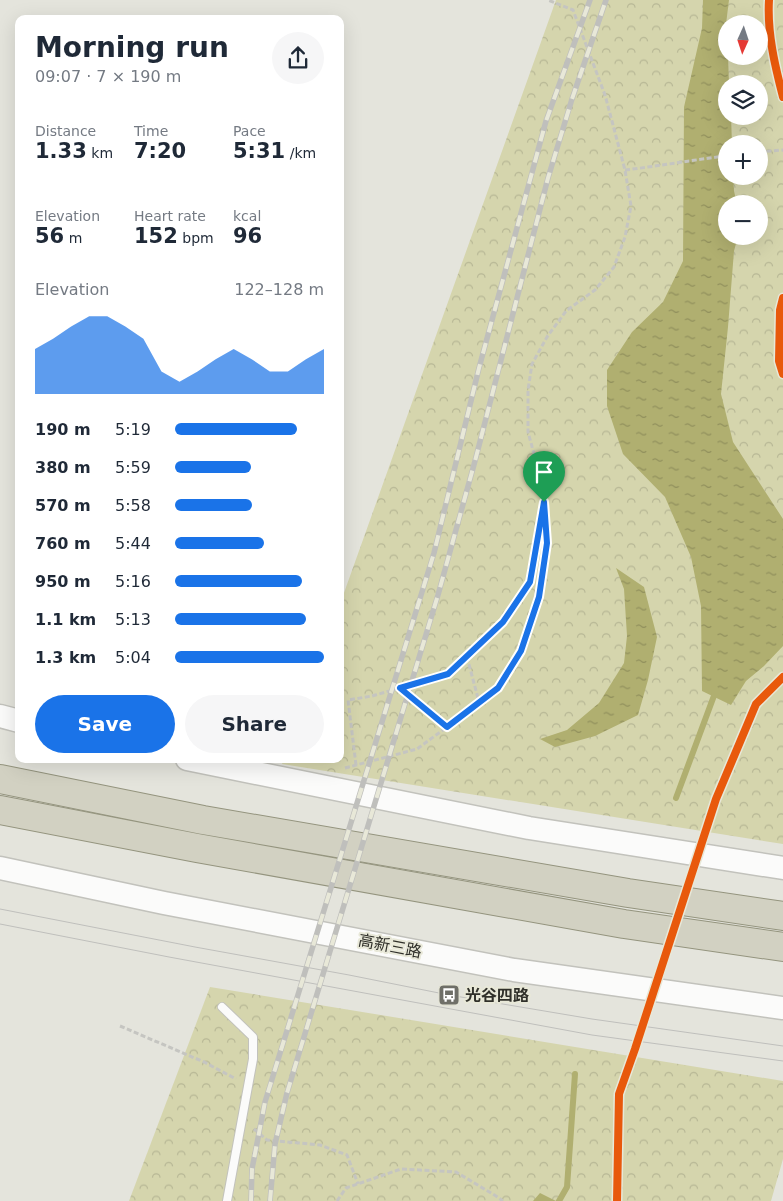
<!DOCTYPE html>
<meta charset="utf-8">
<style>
:root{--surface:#fff;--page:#f6f6f7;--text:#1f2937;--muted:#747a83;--accent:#1a73e8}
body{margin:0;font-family:"DejaVu Sans","Noto Sans SC",sans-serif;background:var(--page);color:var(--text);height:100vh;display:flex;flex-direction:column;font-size:19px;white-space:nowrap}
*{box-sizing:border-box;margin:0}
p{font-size:16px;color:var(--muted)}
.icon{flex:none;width:28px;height:28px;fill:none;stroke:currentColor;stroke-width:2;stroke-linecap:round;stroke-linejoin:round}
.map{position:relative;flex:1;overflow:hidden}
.drawer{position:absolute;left:15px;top:15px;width:329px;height:748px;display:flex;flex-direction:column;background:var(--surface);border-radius:10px;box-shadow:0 5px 20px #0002}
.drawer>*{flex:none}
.needle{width:32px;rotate:183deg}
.tools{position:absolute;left:718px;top:15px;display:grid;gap:10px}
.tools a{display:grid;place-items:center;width:50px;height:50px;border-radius:50%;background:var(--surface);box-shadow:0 5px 20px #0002;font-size:25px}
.pin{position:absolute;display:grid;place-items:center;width:42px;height:42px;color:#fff;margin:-51px -21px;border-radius:50% 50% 50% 0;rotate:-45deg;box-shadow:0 0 5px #0007}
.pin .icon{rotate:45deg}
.round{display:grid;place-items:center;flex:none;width:52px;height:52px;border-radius:26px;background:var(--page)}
.headline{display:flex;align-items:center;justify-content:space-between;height:85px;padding:0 20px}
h1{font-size:28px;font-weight:600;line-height:38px}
.metrics{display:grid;grid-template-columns:repeat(3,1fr);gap:8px;height:85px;padding:5px 20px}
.metrics div{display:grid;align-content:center}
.metrics b{font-size:21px;font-weight:600}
.metrics small{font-size:14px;font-weight:400}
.metrics p{font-size:14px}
.chart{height:140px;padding:10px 20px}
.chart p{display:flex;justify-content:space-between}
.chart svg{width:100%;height:90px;margin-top:5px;fill:var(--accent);opacity:.7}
.button{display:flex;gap:10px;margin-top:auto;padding:10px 20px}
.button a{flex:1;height:58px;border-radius:30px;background:var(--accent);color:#fff;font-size:20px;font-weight:600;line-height:58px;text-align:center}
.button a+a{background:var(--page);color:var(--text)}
ul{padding:0 20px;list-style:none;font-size:16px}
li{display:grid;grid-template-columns:80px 60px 1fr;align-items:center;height:38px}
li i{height:12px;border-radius:6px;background:var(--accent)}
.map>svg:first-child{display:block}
.park{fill:url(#park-crowns);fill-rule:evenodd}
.water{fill:url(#water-ripples)}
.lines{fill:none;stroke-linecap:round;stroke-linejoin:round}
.stream{stroke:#b0af70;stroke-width:6}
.service-casing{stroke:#c2c2bc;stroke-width:10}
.secondary-casing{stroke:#c2c2bc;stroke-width:25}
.trunk-casing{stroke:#94947e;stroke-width:30}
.path{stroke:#c5c5c1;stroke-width:3;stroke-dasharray:5 2.5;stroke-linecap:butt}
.service{stroke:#fbfbfa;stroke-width:8}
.secondary{stroke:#fbfbfa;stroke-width:22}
.trunk{stroke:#d2d1c2;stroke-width:28}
.tram{stroke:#bfbfbc;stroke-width:1}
.rail-casing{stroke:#bfbfbc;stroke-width:5.5}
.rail{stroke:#e8e8d8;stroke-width:4;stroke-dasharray:11;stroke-linecap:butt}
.cycleway-casing{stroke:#e8e8d8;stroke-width:11}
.cycleway{stroke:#e8590c;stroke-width:8}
.route-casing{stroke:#fff;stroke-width:10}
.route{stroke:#1a73e8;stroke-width:6}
.labels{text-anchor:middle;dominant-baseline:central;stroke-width:4;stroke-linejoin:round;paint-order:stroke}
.street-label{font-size:16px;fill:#30302a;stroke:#e8e8d8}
.poi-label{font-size:16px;font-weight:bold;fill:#30302a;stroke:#e8e8d8;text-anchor:start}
</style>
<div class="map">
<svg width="783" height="1201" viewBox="0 0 783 1201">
<defs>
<pattern id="park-crowns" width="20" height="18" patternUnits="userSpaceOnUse" patternTransform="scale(1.25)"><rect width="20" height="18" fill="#d5d5ad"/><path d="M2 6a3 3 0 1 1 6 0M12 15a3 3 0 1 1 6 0" fill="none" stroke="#b7b795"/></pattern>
<pattern id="water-ripples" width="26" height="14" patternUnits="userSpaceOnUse" patternTransform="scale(1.25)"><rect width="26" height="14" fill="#b0af70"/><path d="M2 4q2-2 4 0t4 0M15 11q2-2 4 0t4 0" fill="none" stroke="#908f5c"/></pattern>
</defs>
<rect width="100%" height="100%" fill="#e4e4dc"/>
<g class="park">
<path d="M556,0H783V844L282,764L284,759H340V604ZM726,24H759V56H726ZM726,84H759V116H726ZM726,144H759V176H726ZM726,204H759V236H726Z"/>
<path d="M210,987L783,1081V1159L771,1201H129Z"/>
</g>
<g class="water">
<path d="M703,0H729L726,24V56H728L729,84H726V116H731L732,144H726V176H733L734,191L737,204H726V236H738L734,251L728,327L721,394L733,442L783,519V646L764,666L746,681L731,705L702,691L701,606L691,557L665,497L623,454L607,406V370L632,332L663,302L683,261L684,107L702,28Z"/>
<path d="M616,568L644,587L657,637L648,680L638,715L595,736L555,747L540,739L567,730L599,703L624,663L627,636L624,589Z"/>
<path d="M540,1193L556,1201H533Z"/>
</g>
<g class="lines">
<g class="stream">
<path d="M676,798L715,693V689"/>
<path d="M559,1201L567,1187L575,1074"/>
</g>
<g class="service-casing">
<path id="service" d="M222,1007L253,1037V1059L227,1201"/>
</g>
<g class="secondary-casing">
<g id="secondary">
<path d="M0,716L19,721"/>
<path d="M187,759L529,828L783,868"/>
<path d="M0,868L164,903L514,970L783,1008"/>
</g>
</g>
<g class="trunk-casing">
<g id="trunk">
<path d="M0,779L203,820L628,893L783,916"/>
<path d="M0,810L197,848L624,924L783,947"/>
</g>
</g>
<g class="path">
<path d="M759,152L783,150"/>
<path d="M625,170C659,166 692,160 726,156"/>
<path d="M467,657L479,702"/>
<path d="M400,688L447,727"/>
<path d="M356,765L348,700L372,696L448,674L472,652L503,622L530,582L543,507"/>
<path d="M345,768L417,749L462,716L497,688L521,651L539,597L547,543L544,490L528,432V390L532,364L547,337L566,311L595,290L614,267L625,237L631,206L625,170L605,95L573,10L548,0"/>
<path d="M120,1026L204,1062L236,1079"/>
<path d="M254,1129L267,1140L320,1145L347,1155L358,1184"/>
<path d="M337,1201L346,1188L401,1169L456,1172L496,1196L503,1201"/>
</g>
<use href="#service" class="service"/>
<use href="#secondary" class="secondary"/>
<use href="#trunk" class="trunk"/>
<g class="tram">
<path d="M0,909L195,947L349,975L449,995L592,1019L783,1046"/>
<path d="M0,924L169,957L592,1035L783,1061"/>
</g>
<g class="rail-casing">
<g id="rail">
<path d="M251,1201L252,1169L265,1102L434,553L479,368L546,121L590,0"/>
<path d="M270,1201L275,1144L287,1093L438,595L475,461L548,178L572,99L606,0"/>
</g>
</g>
<use href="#rail" class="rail"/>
<g class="cycleway-casing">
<g id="cycleway">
<path d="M769,0C767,33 775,66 783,97"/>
<path d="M783,298L780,310L779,361L783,374"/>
<path d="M617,1201L619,1094L635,1049L716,799L756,704L783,677"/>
</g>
</g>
<use href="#cycleway" class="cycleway"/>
</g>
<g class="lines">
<g class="route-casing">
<path id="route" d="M544,502L547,543L539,597L521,651L498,688L447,727L400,688L448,674L503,622L530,582Z"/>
</g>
<use href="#route" class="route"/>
</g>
<defs>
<g id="bus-square" transform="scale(1.125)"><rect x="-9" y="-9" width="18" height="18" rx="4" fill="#6f6f68" stroke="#e8e8d8"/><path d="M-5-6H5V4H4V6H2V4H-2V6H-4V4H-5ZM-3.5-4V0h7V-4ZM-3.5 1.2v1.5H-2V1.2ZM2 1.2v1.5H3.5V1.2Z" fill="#fff"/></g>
</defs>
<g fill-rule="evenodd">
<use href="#bus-square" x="449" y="995"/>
</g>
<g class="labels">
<g class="street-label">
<text transform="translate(390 946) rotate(11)">高新三路</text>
</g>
<g class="poi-label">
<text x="465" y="995">光谷四路</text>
</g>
</g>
</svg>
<div class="tools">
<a><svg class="needle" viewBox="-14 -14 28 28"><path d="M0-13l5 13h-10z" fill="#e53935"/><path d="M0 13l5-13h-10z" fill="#747a83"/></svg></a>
<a><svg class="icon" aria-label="layers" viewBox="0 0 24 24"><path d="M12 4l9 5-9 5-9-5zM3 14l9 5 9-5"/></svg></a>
<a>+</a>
<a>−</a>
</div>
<div class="pin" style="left:544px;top:502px;background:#1e9e55"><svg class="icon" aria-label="arrive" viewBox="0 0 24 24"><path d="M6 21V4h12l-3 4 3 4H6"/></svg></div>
<section class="drawer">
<div class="headline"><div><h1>Morning run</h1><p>09:07 · 7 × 190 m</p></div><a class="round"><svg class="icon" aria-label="share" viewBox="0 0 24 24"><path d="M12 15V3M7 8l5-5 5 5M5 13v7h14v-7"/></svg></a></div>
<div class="metrics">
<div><p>Distance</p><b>1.33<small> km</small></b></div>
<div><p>Time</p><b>7:20</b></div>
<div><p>Pace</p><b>5:31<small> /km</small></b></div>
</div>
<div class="metrics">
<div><p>Elevation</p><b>56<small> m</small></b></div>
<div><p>Heart rate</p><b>152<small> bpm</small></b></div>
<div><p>kcal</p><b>96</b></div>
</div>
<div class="chart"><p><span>Elevation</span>122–128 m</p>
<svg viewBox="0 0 160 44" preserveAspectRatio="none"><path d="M0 44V22L10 17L20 11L30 6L40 6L50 11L60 17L70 33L80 38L90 33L100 27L110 22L120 27L130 33L140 33L150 27L160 22V44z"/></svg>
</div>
<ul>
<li><b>190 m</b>5:19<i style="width:82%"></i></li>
<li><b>380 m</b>5:59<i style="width:51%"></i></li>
<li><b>570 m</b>5:58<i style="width:52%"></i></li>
<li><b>760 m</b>5:44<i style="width:60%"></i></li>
<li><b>950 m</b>5:16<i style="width:85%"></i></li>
<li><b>1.1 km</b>5:13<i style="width:88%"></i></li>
<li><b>1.3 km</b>5:04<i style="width:100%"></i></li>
</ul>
<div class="button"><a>Save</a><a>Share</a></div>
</section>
</div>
